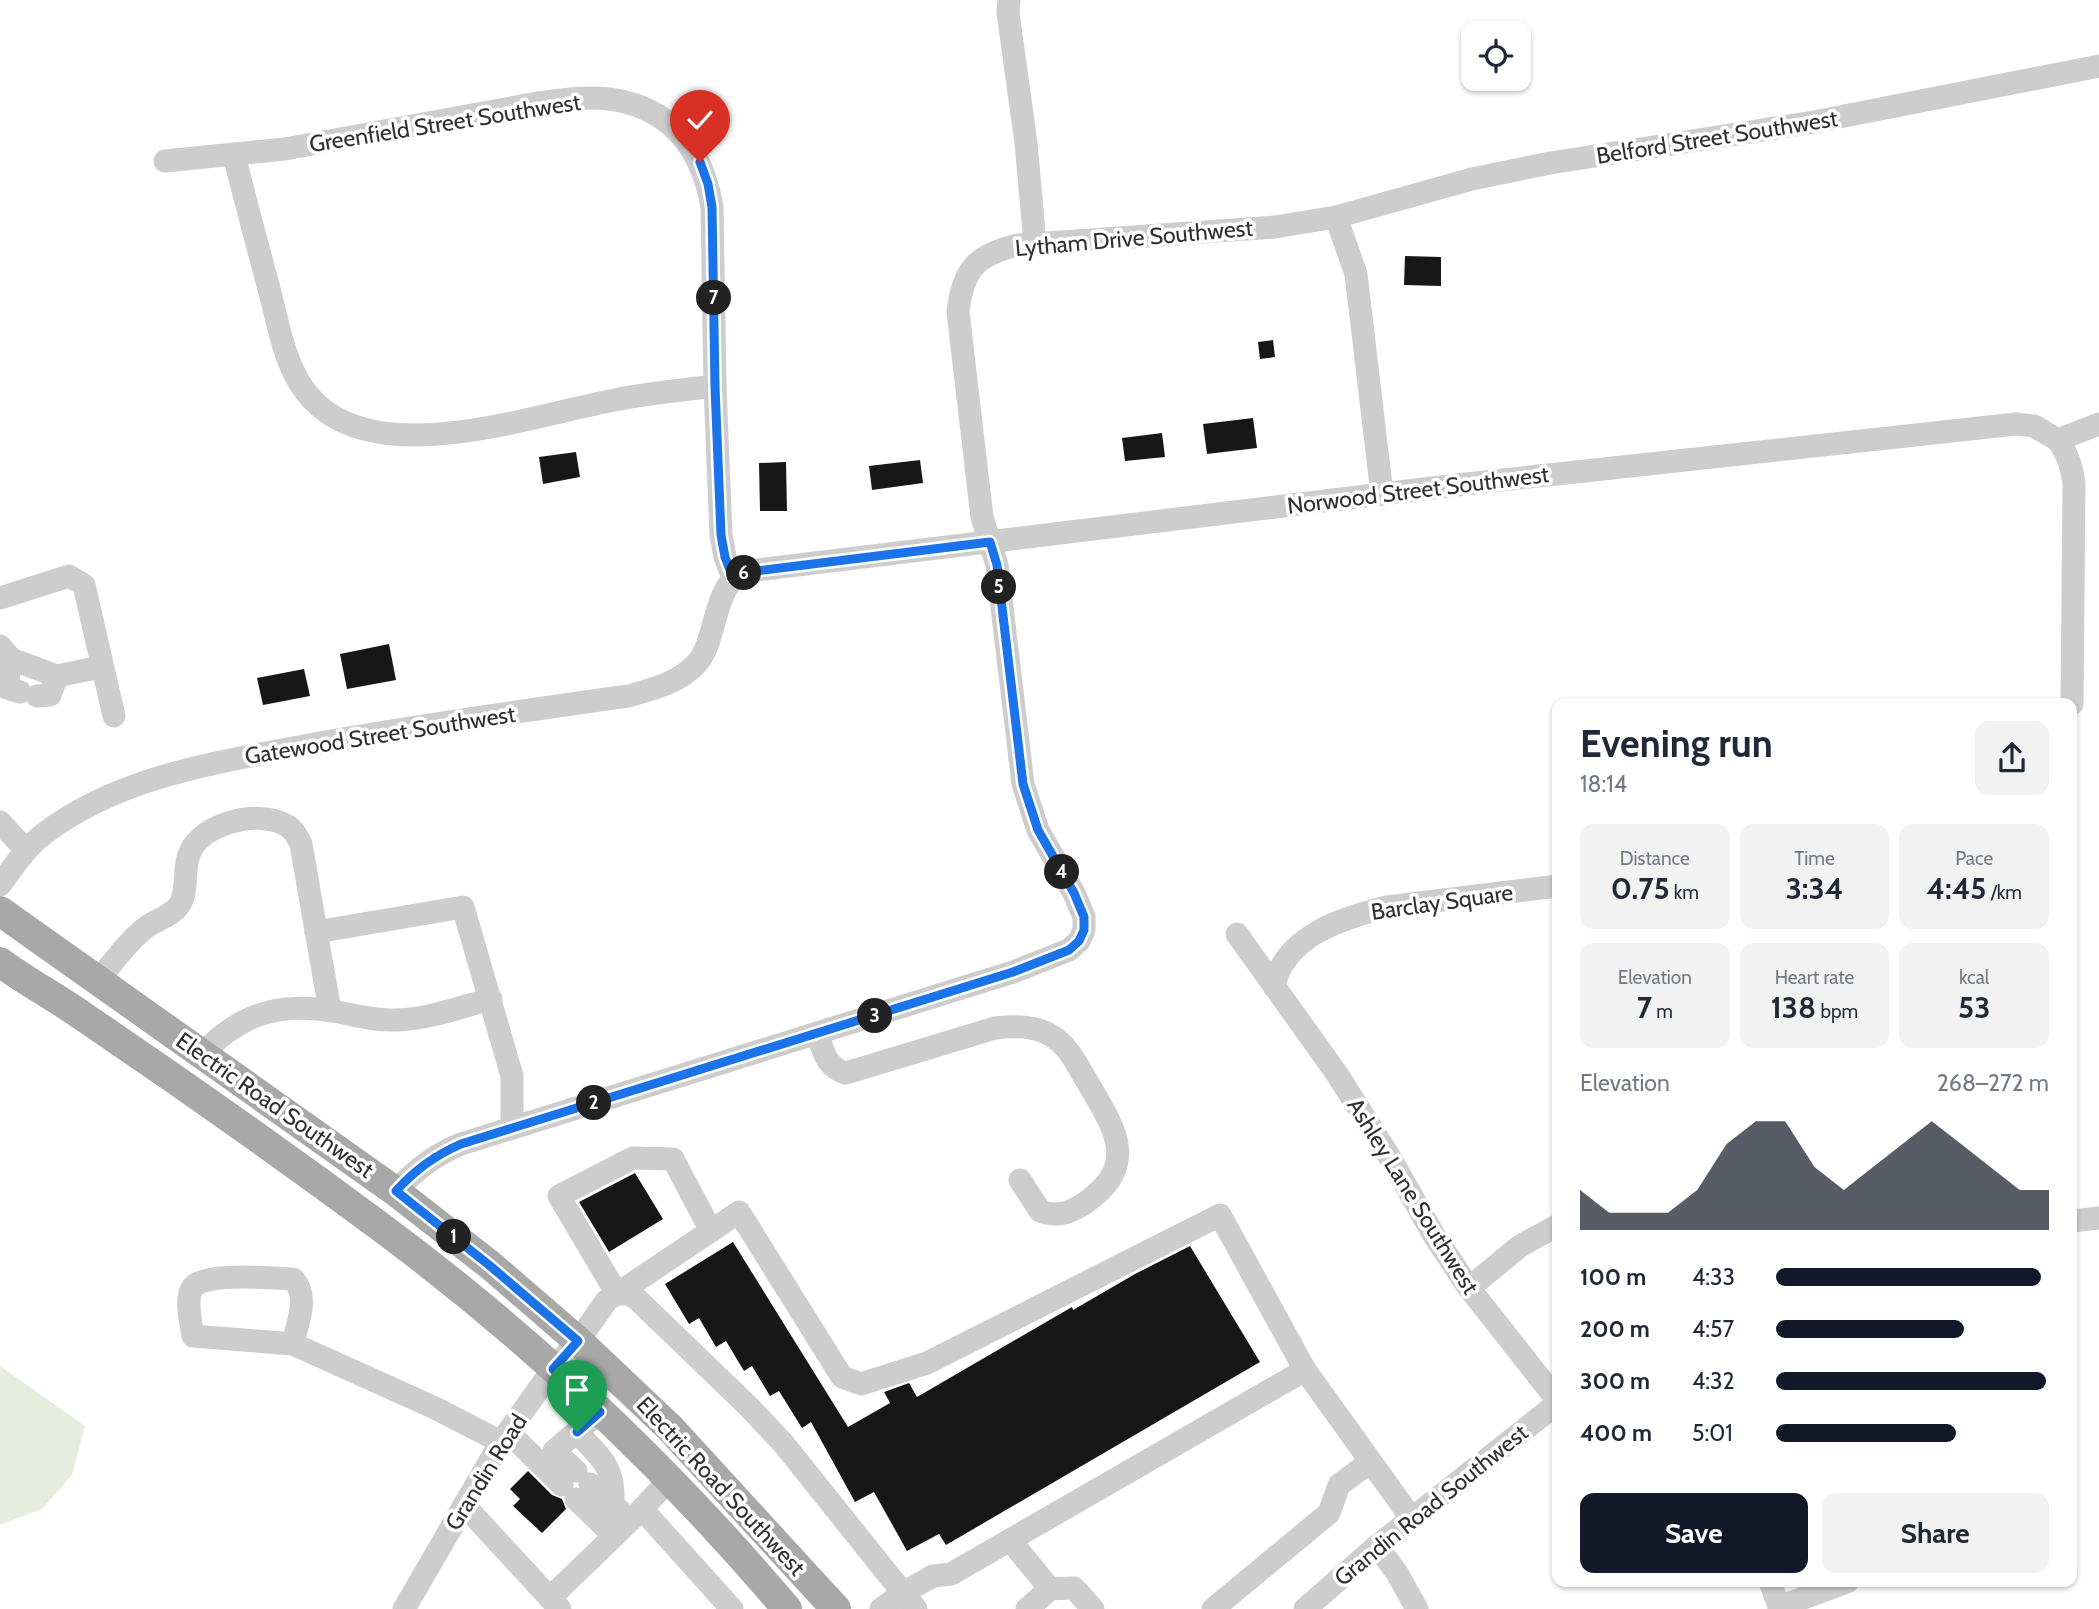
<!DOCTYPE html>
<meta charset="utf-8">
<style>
:root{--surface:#fff;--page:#f2f2f3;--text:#1f2937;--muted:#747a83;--accent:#111827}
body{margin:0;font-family:Cabin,sans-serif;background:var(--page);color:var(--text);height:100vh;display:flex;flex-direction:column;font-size:26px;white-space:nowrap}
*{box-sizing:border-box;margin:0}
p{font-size:23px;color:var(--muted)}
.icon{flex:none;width:38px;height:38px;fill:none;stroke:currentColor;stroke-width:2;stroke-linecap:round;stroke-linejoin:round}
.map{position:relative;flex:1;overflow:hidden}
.panel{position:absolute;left:1552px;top:698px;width:525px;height:889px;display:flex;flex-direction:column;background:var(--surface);border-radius:14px;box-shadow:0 2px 5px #0004}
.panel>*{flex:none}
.fabs{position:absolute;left:1461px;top:21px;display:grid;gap:14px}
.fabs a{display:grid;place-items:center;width:70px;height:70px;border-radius:14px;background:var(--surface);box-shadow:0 2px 5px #0004;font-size:35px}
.pin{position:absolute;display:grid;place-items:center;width:60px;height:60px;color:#fff;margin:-72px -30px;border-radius:50% 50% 50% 0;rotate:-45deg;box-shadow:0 0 7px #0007}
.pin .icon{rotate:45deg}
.km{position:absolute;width:35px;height:35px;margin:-18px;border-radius:50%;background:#222;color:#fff;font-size:19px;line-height:35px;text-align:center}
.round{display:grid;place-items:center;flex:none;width:74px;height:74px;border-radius:14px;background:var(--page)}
.overview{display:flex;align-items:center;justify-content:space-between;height:119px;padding:0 28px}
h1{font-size:38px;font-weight:700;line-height:52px}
.metrics{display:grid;grid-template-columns:repeat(3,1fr);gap:10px;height:119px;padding:7px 28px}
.metrics div{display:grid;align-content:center;border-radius:14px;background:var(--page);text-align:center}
.metrics b{font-size:30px;font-weight:700}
.metrics small{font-size:19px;font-weight:400}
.metrics p{font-size:19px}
.chart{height:196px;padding:14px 28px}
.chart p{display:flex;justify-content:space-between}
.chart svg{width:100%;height:126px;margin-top:7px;fill:var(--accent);opacity:.7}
.primary-button{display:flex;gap:14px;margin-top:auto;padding:14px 28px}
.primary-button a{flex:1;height:80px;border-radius:14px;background:var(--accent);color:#fff;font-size:28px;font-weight:700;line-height:80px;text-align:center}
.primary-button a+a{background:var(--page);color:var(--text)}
ul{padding:0 28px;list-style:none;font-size:23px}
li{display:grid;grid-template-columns:112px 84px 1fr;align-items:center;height:52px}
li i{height:18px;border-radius:9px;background:var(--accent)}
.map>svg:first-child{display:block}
.green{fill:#e7edde}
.building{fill:#171717}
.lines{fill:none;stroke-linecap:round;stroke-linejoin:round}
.minor{stroke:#cdcdcd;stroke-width:23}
.major{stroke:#a8a8a8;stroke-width:30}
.route-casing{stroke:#fff;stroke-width:14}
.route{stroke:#1a73e8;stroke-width:9}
.labels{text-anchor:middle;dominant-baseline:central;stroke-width:7;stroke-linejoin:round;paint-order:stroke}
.street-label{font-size:23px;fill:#303030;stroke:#fff}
</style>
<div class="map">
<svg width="2099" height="1609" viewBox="0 0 2099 1609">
<rect width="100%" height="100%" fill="#fff"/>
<path class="green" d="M0,1366L85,1426L72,1475L42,1509L0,1525Z"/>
<g class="building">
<path d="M1405,256L1441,257V286L1404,285Z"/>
<path d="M1273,340L1275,357L1260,359L1258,342Z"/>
<path d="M1253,418L1257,448L1207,454L1203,424Z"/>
<path d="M1162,433L1165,457L1125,461L1122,438Z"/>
<path d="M576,452L580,477L543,484L539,457Z"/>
<path d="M920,460L923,483L872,490L869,466Z"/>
<path d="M786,462L787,511H760L759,463Z"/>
<path d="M389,644L396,680L347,689L340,654Z"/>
<path d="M304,669L310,696L263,705L257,678Z"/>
<path d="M635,1173L663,1219L609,1252L579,1202Z"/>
<path d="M733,1242L848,1427L890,1403L884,1392L909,1383L917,1397L1072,1307L1073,1310L1135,1274L1190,1246L1260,1362L946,1545L939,1534L907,1551L874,1492L855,1502L811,1422L802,1428L779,1391L770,1396L752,1366L744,1371L726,1341L716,1347L699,1318L689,1324L665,1284Z"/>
<path d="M528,1471L552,1495L562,1499L566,1509L542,1533L513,1506L520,1499L510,1489Z"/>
</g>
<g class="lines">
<g class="minor">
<path d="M1009,0L1008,13L1026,143L1035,244"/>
<path d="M234,155C245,199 257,244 269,289C278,322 283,359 303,388C364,477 530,415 615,400C648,393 682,390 715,386"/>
<path d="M165,161L285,149L538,103C561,100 586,96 609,99C671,107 702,148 712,207L715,386L721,535L725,557L733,578"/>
<path d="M1336,217L1356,274L1382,494"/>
<path d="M2058,440C2068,455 2072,467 2074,485L2072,704"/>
<path d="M0,598L69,576L84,585L114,716"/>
<path d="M0,646L11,659L57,676L101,667"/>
<path d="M11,659L7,688L20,692"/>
<path d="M37,696L50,695L57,676"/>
<path d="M0,822L26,850"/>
<path d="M0,885C14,866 26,847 45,833C120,776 219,762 309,745C415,726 521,711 628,696C653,689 679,683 697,663C719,638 712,580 748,571L1457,485L2016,424L2034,426L2058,440L2099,424"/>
<path d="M316,932L463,907L512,1076V1128"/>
<path d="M1237,934L1337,1074L1389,1156L1435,1237L1469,1288L1558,1401"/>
<path d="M98,980C113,963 127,942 145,928C155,920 173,916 180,904C189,889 182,869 190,852C203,823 257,810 284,824C293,828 297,836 301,844L330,1011"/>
<path d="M1274,986C1285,936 1342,918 1387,907L1558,886"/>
<path d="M817,1034C824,1051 826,1068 846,1073L995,1028C1015,1026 1034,1025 1052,1036C1069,1046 1078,1067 1088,1083C1115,1129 1140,1165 1085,1203C1071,1212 1058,1218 1040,1211L1020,1180"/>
<path d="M202,1054C240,1014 279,1002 333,1011C354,1015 375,1021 397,1020C429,1019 461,1007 491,999"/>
<path d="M395,1191C416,1170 434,1155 461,1144L1013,972L1069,950L1079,941L1084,930V917L1074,893L1038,830L1023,784L997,565L982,517L958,312C963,269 976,255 1018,245L1275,227L1336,217L1472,179L1550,163L1814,122L2099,66"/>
<path d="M2072,1221L2099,1218"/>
<path d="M711,1231L673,1159L633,1158L559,1196L617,1294L739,1212L842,1377L861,1384L927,1363L1220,1215L1305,1370"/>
<path d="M1469,1288L1520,1246L1558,1225"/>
<path d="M293,1344C297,1323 310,1296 293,1279C274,1278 202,1272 192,1288C185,1301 191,1322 193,1336L293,1344L435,1408L501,1442"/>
<path d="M508,1432L562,1485"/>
<path d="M577,1432C601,1459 615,1465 613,1505"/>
<path d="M576,1471L554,1451L600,1412"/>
<path d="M590,1484L620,1511"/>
<path d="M576,1499L614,1536"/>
<path d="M464,1505L560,1609"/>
<path d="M642,1509L669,1480"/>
<path d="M1010,1540L1050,1589L1074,1588L1093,1609"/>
<path d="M1377,1546L1397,1573L1417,1609"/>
<path d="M1770,1582L1780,1609"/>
<path d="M550,1598L642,1509L732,1609"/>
<path d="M1779,1607L1847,1582"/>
<path d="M404,1609L501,1442L553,1369L578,1341L607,1300L617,1294H629L637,1299L749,1407L783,1443L903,1593L933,1576L951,1574L1305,1370L1412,1519"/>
<path d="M881,1609L903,1593L916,1609"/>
<path d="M1027,1609L1050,1589"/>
<path d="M1213,1609L1329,1513L1339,1485L1370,1462"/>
<path d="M1305,1609L1377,1546L1558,1403"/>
</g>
<g class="major">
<path d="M0,911L395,1191L490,1265L578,1341L670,1428L836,1609"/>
<path d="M0,962C27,982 57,998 84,1017C183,1084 282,1154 378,1225C528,1336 667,1467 787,1609"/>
</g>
</g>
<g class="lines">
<g class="route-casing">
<path id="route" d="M577,1432L600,1412L553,1369L578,1341L489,1265L396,1191C415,1170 434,1156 461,1144L1013,972L1069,950L1079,941L1084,930V917L1074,893L1038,830L1023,784L997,565L990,542L748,572L733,578L725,557L721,535L715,386L712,207L708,184L700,162"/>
</g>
<use href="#route" class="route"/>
</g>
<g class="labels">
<g class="street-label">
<text transform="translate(445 123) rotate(-9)">Greenfield Street Southwest</text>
<text transform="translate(1717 137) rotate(-9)">Belford Street Southwest</text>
<text transform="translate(1134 238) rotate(-5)">Lytham Drive Southwest</text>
<text transform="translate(1418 490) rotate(-7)">Norwood Street Southwest</text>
<text transform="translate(380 735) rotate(-9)">Gatewood Street Southwest</text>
<text transform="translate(1442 902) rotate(-8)">Barclay Square</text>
<text transform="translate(275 1105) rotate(35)">Electric Road Southwest</text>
<text transform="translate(1413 1196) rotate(58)">Ashley Lane Southwest</text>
<text transform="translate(486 1472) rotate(-58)">Grandin Road</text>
<text transform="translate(721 1486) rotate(47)">Electric Road Southwest</text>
<text transform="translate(1431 1505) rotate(-39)">Grandin Road Southwest</text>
</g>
</g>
</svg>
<div class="fabs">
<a><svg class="icon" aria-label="locate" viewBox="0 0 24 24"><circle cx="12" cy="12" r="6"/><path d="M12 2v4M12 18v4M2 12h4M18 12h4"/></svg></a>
</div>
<div class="pin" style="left:577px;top:1432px;background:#1e9e55"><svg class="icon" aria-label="arrive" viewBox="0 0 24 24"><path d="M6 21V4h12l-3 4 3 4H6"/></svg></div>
<div class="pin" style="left:700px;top:162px;background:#d93025"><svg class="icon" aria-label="check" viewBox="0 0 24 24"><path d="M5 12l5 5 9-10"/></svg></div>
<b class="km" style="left:454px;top:1237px">1</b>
<b class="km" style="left:594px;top:1103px">2</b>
<b class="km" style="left:875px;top:1016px">3</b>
<b class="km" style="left:1062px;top:872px">4</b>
<b class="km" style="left:999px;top:587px">5</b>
<b class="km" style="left:744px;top:573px">6</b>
<b class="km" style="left:714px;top:298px">7</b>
<section class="panel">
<div class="overview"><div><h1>Evening run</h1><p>18:14</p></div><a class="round"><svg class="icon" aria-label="share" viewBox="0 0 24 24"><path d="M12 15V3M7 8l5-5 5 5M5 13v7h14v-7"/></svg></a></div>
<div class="metrics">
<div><p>Distance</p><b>0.75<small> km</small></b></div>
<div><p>Time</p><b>3:34</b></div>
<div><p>Pace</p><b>4:45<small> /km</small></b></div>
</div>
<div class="metrics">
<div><p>Elevation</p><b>7<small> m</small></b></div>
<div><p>Heart rate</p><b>138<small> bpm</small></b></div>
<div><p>kcal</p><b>53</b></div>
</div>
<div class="chart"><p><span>Elevation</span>268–272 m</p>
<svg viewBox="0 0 160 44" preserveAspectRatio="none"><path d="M0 44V30L10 38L20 38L30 38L40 30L50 14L60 6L70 6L80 22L90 30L100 22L110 14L120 6L130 14L140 22L150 30L160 30V44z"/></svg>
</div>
<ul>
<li><b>100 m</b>4:33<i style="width:97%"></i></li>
<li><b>200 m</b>4:57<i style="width:69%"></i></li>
<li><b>300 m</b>4:32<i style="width:99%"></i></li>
<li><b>400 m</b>5:01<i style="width:66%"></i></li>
</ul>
<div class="primary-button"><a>Save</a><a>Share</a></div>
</section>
</div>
